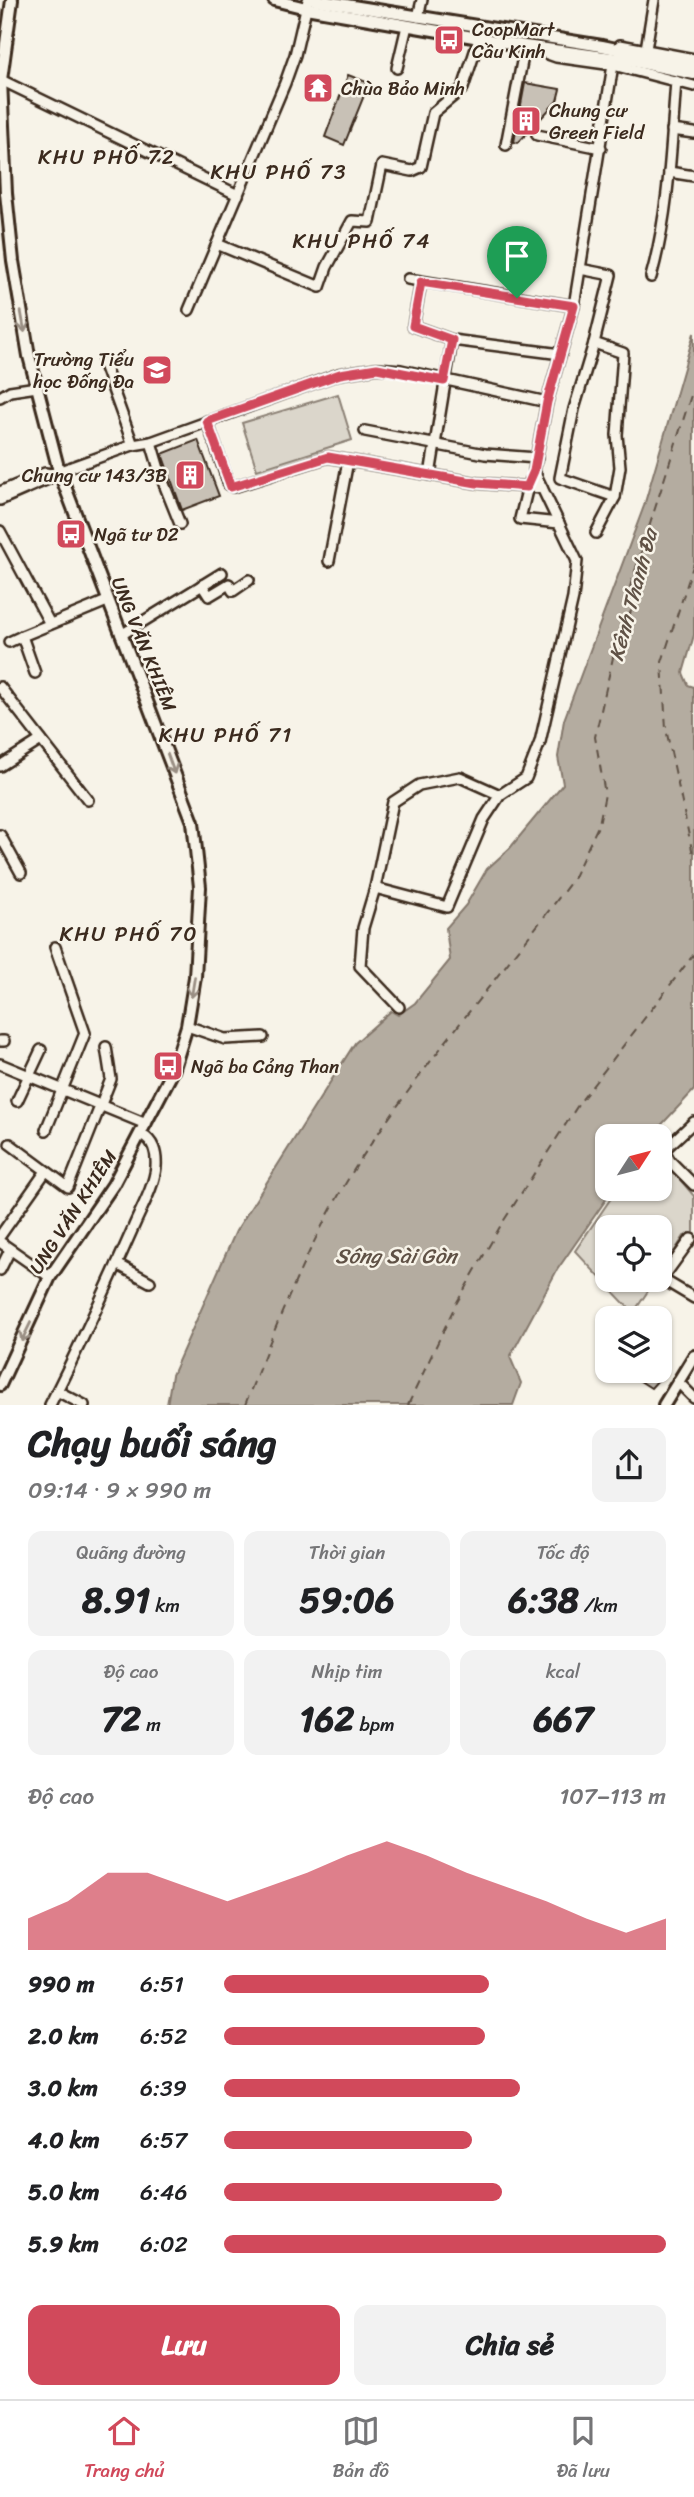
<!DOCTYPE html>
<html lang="vi">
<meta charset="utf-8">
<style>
:root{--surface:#fff;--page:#f2f2f2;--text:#202124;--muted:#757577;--line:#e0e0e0;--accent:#d1495b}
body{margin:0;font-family:Sriracha,sans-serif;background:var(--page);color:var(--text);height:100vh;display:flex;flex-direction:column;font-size:26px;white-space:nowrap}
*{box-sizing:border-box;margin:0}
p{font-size:23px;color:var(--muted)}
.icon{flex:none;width:38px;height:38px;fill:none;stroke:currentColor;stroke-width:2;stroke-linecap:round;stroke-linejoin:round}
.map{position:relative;height:1405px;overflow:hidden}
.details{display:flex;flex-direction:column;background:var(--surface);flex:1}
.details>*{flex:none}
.needle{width:46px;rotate:54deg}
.fabs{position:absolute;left:595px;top:1124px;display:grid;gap:14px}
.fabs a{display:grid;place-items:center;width:77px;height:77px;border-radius:14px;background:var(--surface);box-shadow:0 2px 5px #0004;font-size:35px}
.pin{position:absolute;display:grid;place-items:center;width:60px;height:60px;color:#fff;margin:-72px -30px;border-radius:50% 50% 50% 0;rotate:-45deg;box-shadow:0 0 7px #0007}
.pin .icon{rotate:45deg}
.round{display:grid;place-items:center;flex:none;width:74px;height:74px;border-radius:14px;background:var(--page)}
.summary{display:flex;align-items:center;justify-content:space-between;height:119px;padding:0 28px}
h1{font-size:38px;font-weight:700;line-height:52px}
.stats{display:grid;grid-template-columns:repeat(3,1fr);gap:10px;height:119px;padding:7px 28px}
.stats div{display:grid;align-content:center;border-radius:14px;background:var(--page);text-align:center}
.stats b{font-size:35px;font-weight:700}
.stats small{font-size:19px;font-weight:400}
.stats p{font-size:19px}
.chart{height:196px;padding:14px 28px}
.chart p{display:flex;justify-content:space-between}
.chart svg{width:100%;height:126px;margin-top:7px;fill:var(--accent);opacity:.7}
.action{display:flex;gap:14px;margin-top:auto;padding:14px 28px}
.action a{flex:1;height:80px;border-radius:14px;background:var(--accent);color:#fff;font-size:28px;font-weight:700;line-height:80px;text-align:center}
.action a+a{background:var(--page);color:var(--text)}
ul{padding:0 28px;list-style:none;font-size:23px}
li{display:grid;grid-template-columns:112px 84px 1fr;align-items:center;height:52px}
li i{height:18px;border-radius:9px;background:var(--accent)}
.menu{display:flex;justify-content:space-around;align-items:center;height:98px;border-top:2px solid var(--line);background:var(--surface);font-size:19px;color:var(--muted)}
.menu a{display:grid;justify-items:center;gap:4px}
.menu .on{color:var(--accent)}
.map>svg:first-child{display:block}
.green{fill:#dbd6cb;stroke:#8b8074;stroke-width:2}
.water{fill:#b4aca0;stroke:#84786c;stroke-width:2}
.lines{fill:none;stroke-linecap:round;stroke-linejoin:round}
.ferry{stroke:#5f5145;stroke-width:2;stroke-dasharray:9 7;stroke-linecap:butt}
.building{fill:#c8c1b6;stroke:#3b2a1e;stroke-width:2}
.minor-casing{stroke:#3b2a1e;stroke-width:14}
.major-casing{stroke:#3b2a1e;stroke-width:16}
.minor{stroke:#f7f3e8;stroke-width:9}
.major{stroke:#f7f3e8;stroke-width:10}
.oneway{stroke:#998e83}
.route-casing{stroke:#fff;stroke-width:14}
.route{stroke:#d1495b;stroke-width:9}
.labels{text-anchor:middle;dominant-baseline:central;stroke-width:5;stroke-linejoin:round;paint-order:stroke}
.poi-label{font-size:19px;fill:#3b2a1e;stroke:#f7f3e8;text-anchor:start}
.street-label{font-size:19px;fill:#3b2a1e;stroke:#f7f3e8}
.neighbourhood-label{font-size:21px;letter-spacing:2px;fill:#3b2a1e;stroke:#f7f3e8}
.water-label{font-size:21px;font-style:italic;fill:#5f5145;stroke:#f7f3e8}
</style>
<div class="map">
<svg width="694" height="1405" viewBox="0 0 694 1405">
<rect width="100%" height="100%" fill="#f7f3e8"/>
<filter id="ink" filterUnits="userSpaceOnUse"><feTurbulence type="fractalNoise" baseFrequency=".0143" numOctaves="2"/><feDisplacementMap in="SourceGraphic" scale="14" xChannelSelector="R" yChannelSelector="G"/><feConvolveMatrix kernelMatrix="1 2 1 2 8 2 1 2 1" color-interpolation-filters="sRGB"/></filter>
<g filter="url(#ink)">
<g class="green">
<path d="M338,394L352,440L257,470L242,423Z"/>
<path d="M660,1156L694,1196V1238L688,1235L684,1236L660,1274V1227H607V1279H656L636,1309L642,1318H638L575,1251L618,1188H660Z"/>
</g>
<path class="water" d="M694,333V635L683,673L688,685L694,687V1090L651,1136H607V1188H614L557,1270L510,1357L521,1383L513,1405H167L172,1375L236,1231L355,1043L391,1011L398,1015L415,1003L450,960L446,928L466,905L487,869L510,848L563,784L558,757L564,720L644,506Z"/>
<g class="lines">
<g class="ferry">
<path d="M694,563L662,662L666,729L694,859"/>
<path d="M245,1405C276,1325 309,1241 355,1168C420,1067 501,975 573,879L599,824L605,794L595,737L614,653L631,611L630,587L694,386"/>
<path d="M408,1405L456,1304L501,1225L580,1102L694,954"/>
</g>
</g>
<g class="building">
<path d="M348,75L369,83L344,145L325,137Z"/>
<path d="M310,79L329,84L327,97L307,92Z"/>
<path d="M525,83L560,89L557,101L518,143L514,142Z"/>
<path d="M198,440L219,496L182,510L162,454Z"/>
<path d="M634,1370H656L661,1373L660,1378L651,1388L637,1379L640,1374Z"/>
</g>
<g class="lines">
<g class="minor-casing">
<g id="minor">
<path d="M418,17L422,0"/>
<path d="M620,45L694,59"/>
<path d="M646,49L654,0"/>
<path d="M397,68L407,26"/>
<path d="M1,80L238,195"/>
<path d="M672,130L694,133"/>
<path d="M537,135L601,148"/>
<path d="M506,145L525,46L556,57L613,65L694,86"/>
<path d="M669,172L694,176"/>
<path d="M217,244L320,287L327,267L352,221L370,222L382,165L412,171L421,167L433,113L463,88L483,27"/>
<path d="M580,269L611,275L594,343L623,353L617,435L620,467L615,497L596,533"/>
<path d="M651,277C669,213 671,147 676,81"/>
<path d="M408,279L574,306"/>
<path d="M421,282L413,326L452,340L561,354"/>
<path d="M189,310L285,83L295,55L308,0"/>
<path d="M594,343L574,409L560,478L615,497"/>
<path d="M103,362L133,445"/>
<path d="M0,397L10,391L37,387"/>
<path d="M207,421L229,485L233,487L328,457L477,483L542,488"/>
<path d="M365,431L485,454L537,458"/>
<path d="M151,442L162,479L180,524"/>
<path d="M430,475L452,340"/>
<path d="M529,482L520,519L559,523"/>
<path d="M0,492L45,473L52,474L133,445L151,442L339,374L377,368L401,370L547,402"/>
<path d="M0,500L48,479L52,474"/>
<path d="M0,531L50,624"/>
<path d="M329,561L348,461"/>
<path d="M202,585L209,596L229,584L233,591L249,580"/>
<path d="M121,635L222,573"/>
<path d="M9,642L22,636"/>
<path d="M35,673L22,636L107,601"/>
<path d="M0,687L88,800"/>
<path d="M0,766L41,740"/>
<path d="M0,835L21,873"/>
<path d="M375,888L393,802L419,785L460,777L500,795"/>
<path d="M399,1007L360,966L363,928L375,888L447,907L484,819L500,795L526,778L540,742L573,598L577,561L534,471L547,402L574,306L613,65"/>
<path d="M187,1026L225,1039L263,1037"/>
<path d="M0,1041H4"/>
<path d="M0,1064L146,1124"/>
<path d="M17,1101L41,1050"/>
<path d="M694,1122L664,1150L670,1161L694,1185"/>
<path d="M46,1130L85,1033L55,947"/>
<path d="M10,1144L68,1187L111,1079L106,1047"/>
<path d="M0,1236L46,1171"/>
<path d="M691,1239L662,1279L694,1298"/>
<path d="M0,1242L50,1277"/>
<path d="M117,1264L150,1282"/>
<path d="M0,1270L10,1250"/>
<path d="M678,1382L694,1398"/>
<path d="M57,1391L84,1405"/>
<path d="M50,1405C79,1347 107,1287 133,1228C141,1209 154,1187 156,1167C157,1153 153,1140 142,1135"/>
</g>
</g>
<g class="major-casing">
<g id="major">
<path d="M274,0L306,8L525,46L633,61L694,74"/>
<path d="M315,0L602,46L694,65"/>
<path d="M0,1385L50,1277L113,1185L173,1071L187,1026L195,977L200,887L193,822L59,471L29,356L13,261L6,193L1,80L12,0"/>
<path d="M664,1405L694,1356"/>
</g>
</g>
<use href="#minor" class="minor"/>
<use href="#major" class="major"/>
</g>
<defs><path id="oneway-shaft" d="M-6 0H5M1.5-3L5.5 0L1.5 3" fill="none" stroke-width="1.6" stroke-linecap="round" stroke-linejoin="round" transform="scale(1.75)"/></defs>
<g class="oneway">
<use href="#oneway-shaft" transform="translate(23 322) rotate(80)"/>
<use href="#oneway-shaft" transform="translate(171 764) rotate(70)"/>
<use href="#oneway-shaft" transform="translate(193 987) rotate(99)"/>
<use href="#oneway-shaft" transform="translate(26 1332) rotate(116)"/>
</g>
</g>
<g class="lines" filter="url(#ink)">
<g class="route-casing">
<path id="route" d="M421,282L574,306L547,402L534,471L527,487L477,483L328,457L231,487L207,421L340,374L377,368L444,381L452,340L413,326Z"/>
</g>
<use href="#route" class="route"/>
</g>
<defs>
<g id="bus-square" transform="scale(1.575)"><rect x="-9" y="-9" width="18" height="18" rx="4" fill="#d1495b" stroke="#f7f3e8"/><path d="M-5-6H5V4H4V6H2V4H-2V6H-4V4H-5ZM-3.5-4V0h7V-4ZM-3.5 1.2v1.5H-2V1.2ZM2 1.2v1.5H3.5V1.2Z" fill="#fff"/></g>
<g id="temple-square" transform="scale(1.575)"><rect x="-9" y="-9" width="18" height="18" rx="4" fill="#d1495b" stroke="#f7f3e8"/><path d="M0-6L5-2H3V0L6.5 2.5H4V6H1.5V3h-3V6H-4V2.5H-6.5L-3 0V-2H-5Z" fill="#fff"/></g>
<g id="building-square" transform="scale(1.575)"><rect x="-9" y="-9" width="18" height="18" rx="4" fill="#d1495b" stroke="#f7f3e8"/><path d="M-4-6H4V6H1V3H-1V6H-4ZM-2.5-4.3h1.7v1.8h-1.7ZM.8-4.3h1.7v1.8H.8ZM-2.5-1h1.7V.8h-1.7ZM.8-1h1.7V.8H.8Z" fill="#fff"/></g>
<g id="school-square" transform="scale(1.575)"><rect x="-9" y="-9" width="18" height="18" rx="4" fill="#d1495b" stroke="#f7f3e8"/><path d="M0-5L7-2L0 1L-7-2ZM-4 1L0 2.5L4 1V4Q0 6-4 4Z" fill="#fff"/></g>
</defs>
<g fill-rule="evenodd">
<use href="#bus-square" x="449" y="40"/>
<use href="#temple-square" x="318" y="88"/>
<use href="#building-square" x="526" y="121"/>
<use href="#school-square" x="157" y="370"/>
<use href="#building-square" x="190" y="475"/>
<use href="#bus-square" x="71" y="534"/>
<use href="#bus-square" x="168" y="1066"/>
</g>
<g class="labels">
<g class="poi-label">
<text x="472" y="29">CoopMart<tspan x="472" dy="22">Cầu Kinh</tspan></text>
<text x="341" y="88">Chùa Bảo Minh</text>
<text x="549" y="110">Chung cư<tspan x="549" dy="22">Green Field</tspan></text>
<text x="134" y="359" text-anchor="end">Trường Tiểu<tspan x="134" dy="22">học Đống Đa</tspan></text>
<text x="167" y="475" text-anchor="end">Chung cư 143/3B</text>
<text x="94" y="534">Ngã tư D2</text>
<text x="191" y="1066">Ngã ba Cảng Than</text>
</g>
<g class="street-label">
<text transform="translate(144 644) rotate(68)">UNG VĂN KHIÊM</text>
<text transform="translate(73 1212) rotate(-57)">UNG VĂN KHIÊM</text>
</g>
<g class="neighbourhood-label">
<text x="107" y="157">KHU PHỐ 72</text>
<text x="279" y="172">KHU PHỐ 73</text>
<text x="362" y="241">KHU PHỐ 74</text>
<text x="226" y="735">KHU PHỐ 71</text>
<text x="129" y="934">KHU PHỐ 70</text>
</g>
<g class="water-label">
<text transform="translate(633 595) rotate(-75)">Kênh Thanh Đa</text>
<text x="396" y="1256">Sông Sài Gòn</text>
</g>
</g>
</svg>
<div class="fabs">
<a><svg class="needle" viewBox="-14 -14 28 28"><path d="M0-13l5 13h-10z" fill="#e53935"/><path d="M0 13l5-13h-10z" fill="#757577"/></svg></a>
<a><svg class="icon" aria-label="locate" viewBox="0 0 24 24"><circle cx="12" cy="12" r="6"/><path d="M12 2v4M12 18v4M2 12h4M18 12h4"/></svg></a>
<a><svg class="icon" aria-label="layers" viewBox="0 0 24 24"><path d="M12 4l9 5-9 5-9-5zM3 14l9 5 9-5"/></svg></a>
</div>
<div class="pin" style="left:517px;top:298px;background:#1e9e55"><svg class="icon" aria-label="arrive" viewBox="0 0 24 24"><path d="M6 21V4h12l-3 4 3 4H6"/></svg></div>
</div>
<section class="details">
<div class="summary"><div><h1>Chạy buổi sáng</h1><p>09:14 · 9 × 990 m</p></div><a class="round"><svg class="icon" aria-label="share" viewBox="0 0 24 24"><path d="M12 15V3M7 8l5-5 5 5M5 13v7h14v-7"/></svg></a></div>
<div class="stats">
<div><p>Quãng đường</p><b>8.91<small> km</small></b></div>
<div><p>Thời gian</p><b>59:06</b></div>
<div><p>Tốc độ</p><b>6:38<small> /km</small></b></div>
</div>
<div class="stats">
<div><p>Độ cao</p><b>72<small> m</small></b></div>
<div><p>Nhịp tim</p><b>162<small> bpm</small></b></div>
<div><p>kcal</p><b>667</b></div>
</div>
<div class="chart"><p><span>Độ cao</span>107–113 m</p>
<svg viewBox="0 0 160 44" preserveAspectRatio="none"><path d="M0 44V33L10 27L20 17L30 17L40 22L50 27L60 22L70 17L80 11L90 6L100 11L110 17L120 22L130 27L140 33L150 38L160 33V44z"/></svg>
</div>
<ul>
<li><b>990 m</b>6:51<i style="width:60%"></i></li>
<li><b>2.0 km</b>6:52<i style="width:59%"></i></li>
<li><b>3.0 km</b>6:39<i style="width:67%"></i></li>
<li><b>4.0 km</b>6:57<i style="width:56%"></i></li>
<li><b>5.0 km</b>6:46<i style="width:63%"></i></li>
<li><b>5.9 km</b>6:02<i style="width:100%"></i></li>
</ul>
<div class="action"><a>Lưu</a><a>Chia sẻ</a></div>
</section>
<nav class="menu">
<a class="on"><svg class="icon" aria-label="home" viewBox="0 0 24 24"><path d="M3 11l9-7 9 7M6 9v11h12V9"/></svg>Trang chủ</a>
<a><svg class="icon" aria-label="map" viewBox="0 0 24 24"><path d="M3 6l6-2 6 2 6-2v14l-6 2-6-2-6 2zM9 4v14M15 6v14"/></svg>Bản đồ</a>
<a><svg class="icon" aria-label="saved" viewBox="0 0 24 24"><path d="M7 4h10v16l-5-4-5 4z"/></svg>Đã lưu</a>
</nav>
